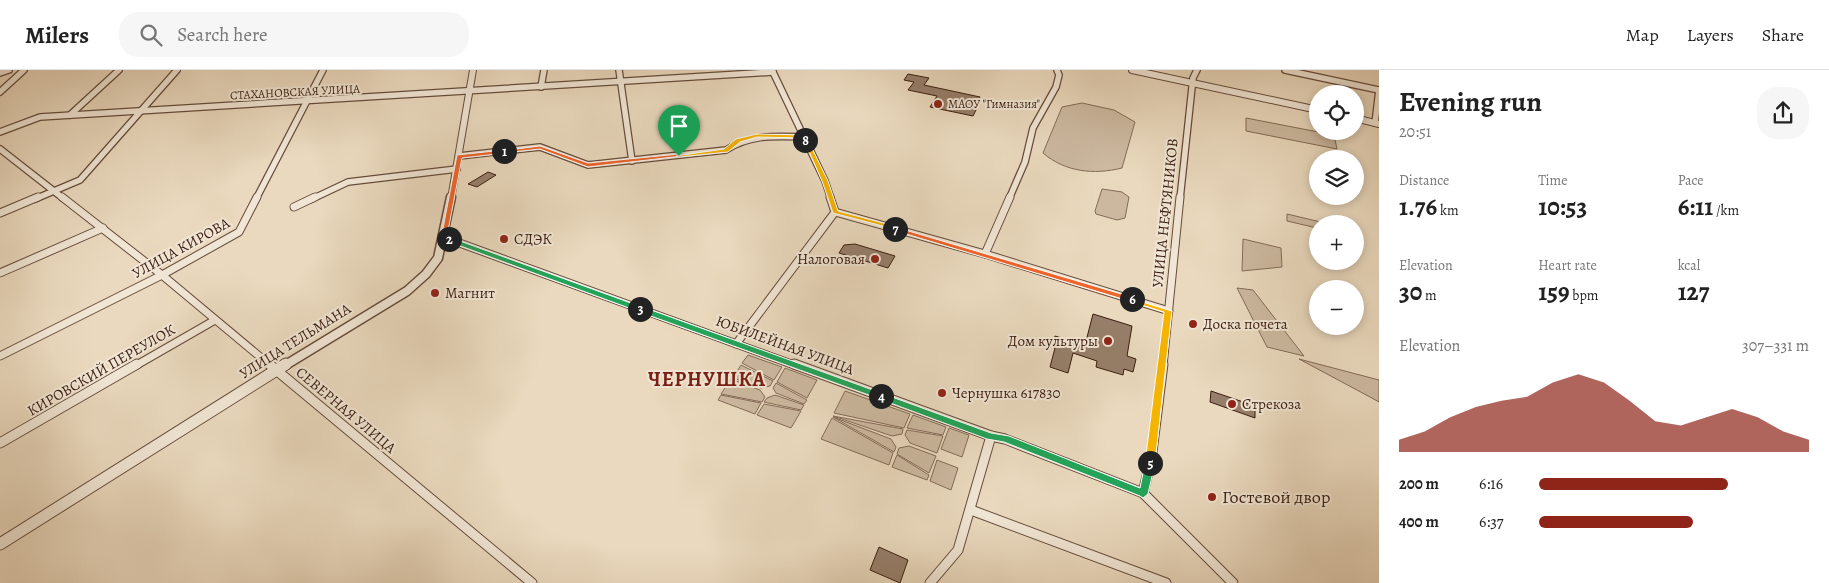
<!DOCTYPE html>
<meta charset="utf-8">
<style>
:root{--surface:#fff;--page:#f6f6f6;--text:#222;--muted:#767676;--line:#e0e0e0;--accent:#8f2418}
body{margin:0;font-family:Alegreya,serif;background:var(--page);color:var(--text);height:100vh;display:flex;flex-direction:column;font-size:19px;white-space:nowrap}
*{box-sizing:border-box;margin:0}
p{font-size:16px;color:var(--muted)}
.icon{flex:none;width:28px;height:28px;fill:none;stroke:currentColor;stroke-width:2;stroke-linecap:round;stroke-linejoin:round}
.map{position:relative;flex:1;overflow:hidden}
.sheet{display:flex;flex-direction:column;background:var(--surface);width:450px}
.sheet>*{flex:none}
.tools{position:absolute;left:1309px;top:15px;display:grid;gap:10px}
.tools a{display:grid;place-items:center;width:55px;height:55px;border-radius:50%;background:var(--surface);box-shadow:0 2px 8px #0003;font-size:25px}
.pin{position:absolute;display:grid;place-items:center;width:42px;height:42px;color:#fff;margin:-51px -21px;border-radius:50% 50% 50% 0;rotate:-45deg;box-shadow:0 0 5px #0007}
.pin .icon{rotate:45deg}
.km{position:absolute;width:25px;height:25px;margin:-12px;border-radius:50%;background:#222;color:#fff;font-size:14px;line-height:25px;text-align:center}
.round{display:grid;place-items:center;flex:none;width:52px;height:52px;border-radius:20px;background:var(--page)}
.head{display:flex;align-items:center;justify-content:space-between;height:85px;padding:0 20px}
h1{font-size:28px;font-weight:700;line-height:38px}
.figures{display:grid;grid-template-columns:repeat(3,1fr);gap:8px;height:85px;padding:5px 20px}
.figures div{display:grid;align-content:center}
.figures b{font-size:25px;font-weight:700}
.figures small{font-size:14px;font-weight:400}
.figures p{font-size:14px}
.chart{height:140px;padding:10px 20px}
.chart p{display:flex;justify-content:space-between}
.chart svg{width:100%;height:90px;margin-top:5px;fill:var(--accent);opacity:.7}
ul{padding:0 20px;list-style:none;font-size:16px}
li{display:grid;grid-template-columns:80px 60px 1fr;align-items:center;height:38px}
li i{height:12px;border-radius:6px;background:var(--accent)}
header{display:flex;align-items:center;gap:30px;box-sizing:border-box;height:70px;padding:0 25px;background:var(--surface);border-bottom:1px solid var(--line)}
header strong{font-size:24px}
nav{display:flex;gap:28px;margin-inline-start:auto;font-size:18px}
.search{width:350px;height:45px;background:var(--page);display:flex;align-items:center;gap:12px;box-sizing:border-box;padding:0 18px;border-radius:20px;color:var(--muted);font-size:19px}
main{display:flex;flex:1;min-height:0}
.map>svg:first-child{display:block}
.green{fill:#ccb9a0;stroke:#836b58}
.building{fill:#967f6a;stroke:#3a1d10}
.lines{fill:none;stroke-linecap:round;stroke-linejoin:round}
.minor-far2-casing{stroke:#664c3c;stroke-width:8}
.minor-far1-casing{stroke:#664c3c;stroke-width:9}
.minor-casing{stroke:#664c3c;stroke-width:11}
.tertiary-far2-casing{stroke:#664c3c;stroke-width:8}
.tertiary-far1-casing{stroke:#664c3c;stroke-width:11}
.tertiary-casing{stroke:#664c3c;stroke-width:13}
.minor-far2{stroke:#f1e6d5;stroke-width:5.5}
.minor-far1{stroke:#f1e6d5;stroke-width:7}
.minor{stroke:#f1e6d5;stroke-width:9}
.tertiary-far2{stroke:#f1e6d5;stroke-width:6}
.tertiary-far1{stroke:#f1e6d5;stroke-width:8}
.tertiary{stroke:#f1e6d5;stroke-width:11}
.split-1{fill:#f0652b;stroke:#fff}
.split-2{fill:#f0652b;stroke:#fff}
.split-3{fill:#22a559;stroke:#fff}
.split-4{fill:#22a559;stroke:#fff}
.split-5{fill:#22a559;stroke:#fff}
.split-6{fill:#f5b400;stroke:#fff}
.split-7{fill:#f0652b;stroke:#fff}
.split-8{fill:#f5b400;stroke:#fff}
.split-9{fill:#f5b400;stroke:#fff}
.poi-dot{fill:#8f2418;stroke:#f1e6d5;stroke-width:2}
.labels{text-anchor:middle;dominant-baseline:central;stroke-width:4;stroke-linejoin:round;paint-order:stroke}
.far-street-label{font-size:12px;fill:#3a1d10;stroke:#f1e6d5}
.far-poi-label{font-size:12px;fill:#3a1d10;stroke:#f1e6d5;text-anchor:start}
.street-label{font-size:15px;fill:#3a1d10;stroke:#f1e6d5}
.poi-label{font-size:15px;fill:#3a1d10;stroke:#f1e6d5;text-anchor:start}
.near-poi-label{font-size:18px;fill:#3a1d10;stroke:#f1e6d5;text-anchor:start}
.district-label{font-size:20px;font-weight:bold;letter-spacing:1px;fill:#7a1f14;stroke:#f1e6d5}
</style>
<header>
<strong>Milers</strong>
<div class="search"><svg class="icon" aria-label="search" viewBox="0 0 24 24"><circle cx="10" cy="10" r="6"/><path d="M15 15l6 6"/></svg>Search here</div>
<nav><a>Map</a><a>Layers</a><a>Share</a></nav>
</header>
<main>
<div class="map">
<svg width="1379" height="513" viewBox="0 0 1379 513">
<rect width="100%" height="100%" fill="#ead9be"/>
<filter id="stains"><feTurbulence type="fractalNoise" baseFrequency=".004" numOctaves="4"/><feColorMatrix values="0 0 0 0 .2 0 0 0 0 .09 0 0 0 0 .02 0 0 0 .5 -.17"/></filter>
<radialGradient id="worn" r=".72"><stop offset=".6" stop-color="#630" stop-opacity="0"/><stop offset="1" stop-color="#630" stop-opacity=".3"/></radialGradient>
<g class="green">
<path d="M1082,33L1114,40L1135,52L1122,98C1094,105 1065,102 1043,83L1062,37Z"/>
<path d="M1246,48L1334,65L1337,79L1246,61Z"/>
<path d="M1102,119L1122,122L1129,127L1125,148L1117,150L1096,144L1095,141Z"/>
<path d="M1287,144L1329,154H1318L1317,158L1287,151Z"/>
<path d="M1243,169L1281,178L1282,197L1242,201Z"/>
<path d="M1237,218L1253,220L1304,286L1267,277Z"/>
<path d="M748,285L782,297L774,310L742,293Z"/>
<path d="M1299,289L1379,310V332L1370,327Z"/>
<path d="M741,295L773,311L770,316L761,318L733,308Z"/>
<path d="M785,298L817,310L807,328L777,312Z"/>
<path d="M731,309L760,320L765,327L762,332L721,324Z"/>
<path d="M776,313L807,330L804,334L776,323L773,318Z"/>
<path d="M845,321L910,344L904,358L834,343Z"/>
<path d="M721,325L761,333L755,344L718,330Z"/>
<path d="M775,325L804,335L801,340L764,332L767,328Z"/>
<path d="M764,334L801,341L791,358L757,345Z"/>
<path d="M913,345L946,357L943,365L907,358Z"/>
<path d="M833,346L903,359L902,364L892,366Z"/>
<path d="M833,347L891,369L896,377L894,382Z"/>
<path d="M832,348L893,383L889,395L821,369Z"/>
<path d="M949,358L969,365L962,387L941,379Z"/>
<path d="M907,360L943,366L937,383L910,373L905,365Z"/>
<path d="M909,376L936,386L929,403L897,384L899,378Z"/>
<path d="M897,385L929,405L927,410L892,397Z"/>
<path d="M937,390L958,398L951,420L930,411Z"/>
</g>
<g class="building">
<path d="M908,4L929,8L924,15L980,27L978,31L980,32L973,46L930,37L937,26L908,20L914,12L904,10Z"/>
<path d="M488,102L496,105L477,117L468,114Z"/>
<path d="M855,174L895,186L888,198L839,183L844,175Z"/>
<path d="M1093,244L1132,256L1127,286L1136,289L1133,302L1124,299L1123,305L1096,297L1097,291L1073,283L1068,303L1050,297L1055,278L1052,277L1055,266L1085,275Z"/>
<path d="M1211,321L1255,336V348L1210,332Z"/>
<path d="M879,477L908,490L900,513L870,500Z"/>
</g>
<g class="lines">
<g class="minor-far2-casing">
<g id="minor-far2">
<path d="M619,0L632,91"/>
<path d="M772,0L825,111L831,129"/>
<path d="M1285,0L1379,20"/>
<path d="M0,3L9,0"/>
<path d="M541,17L544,0"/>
<path d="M0,22L24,0"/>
<path d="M70,45L119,0"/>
<path d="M1375,53L1379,20"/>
<path d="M0,62L40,47L773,2"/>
<path d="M0,79L64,129"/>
<path d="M459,86L540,77L588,95L726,80C751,64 775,66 804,67"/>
<path d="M35,129L80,110L177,0"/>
<path d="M256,129L323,0"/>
<path d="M312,129L348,112L457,99"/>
<path d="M1009,129L1025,92L1033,58L1056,17L1059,5L1057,0"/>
<path d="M1180,129L1193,8L1197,0"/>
</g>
</g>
<g class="minor-far1-casing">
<g id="minor-far1">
<path d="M62,127L162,205L271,296"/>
<path d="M294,137L315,127"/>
<path d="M835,142L985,184L1169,241"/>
<path d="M0,143L38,127"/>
<path d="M443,167L797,296"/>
<path d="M985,184L1010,127"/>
<path d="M0,203L103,158"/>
<path d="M736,274L835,142L830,127"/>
<path d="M0,286L162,205L239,162L257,127"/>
<path d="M135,296L215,250"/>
<path d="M1163,296L1180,127"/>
</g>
</g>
<g class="minor-casing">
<g id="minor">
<path d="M269,294L532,513"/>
<path d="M794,294L991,366L1005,369L1143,423L1233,513"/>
<path d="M0,373L137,294"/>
<path d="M1143,423L1151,390L1163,294"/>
<path d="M971,440L1166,513"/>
<path d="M930,513L958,480L991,366"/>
</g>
</g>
<g class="tertiary-far2-casing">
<g id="tertiary-far2">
<path d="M1132,0L1318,40"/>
<path d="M1355,48L1379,54"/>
<path d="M451,129L473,0"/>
</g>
</g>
<g class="tertiary-far1-casing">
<path id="tertiary-far1" d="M284,296L407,221L426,204L438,188L451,127"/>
</g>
<g class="tertiary-casing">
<path id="tertiary" d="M0,474L286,294"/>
</g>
<use href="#minor-far2" class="minor-far2"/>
<use href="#minor-far1" class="minor-far1"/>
<use href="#minor" class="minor"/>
<use href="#tertiary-far2" class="tertiary-far2"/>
<use href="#tertiary-far1" class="tertiary-far1"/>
<use href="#tertiary" class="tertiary"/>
</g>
<path class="split-1" d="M540,76L588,93L679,84L682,86L588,97L540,79L504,83L501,81Z"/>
<path class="split-2" d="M504,80L506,83L462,88L447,166L453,169L449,172L441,169L457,85Z"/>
<path class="split-3" d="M449,167L642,237L644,239L637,241L447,171Z"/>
<path class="split-4" d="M640,236L884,324L885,326L881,329L877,328L637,241V237Z"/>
<path class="split-5" d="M881,323L991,363L1009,366L1140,418L1145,393L1150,389L1154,390L1155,393L1148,424L1143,428L1140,426L1004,372L987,369L877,328L876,326Z"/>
<path class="split-6" d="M1129,228L1172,241L1155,393L1150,397L1145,393L1164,242L1129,231Z"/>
<path class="split-7" d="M895,157L1135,228L1136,229L1129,231L893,160Z"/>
<path class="split-8" d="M803,68L808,70L828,111L838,141L898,157V160L833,143L822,111Z"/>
<path class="split-9" d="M757,64L804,65L808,70L805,71L802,68L757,67L740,72L728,82L679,87L676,86L724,79L736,69Z"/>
<g class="poi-dot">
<circle cx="938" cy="34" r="5"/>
<circle cx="504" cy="169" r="5"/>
<circle cx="875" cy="189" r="5"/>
<circle cx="435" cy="223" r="5"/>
<circle cx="1193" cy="254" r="5"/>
<circle cx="1108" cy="271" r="5"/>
<circle cx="942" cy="323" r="5"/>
<circle cx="1232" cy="334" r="5"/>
<circle cx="1212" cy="427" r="5"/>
</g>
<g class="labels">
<g class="far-street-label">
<text transform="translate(295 22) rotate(-3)">СТАХАНОВСКАЯ УЛИЦА</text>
</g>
<g class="far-poi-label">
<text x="948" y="34">МАОУ "Гимназия"</text>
</g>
<g class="street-label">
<text transform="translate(1165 143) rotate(-84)">УЛИЦА НЕФТЯНИКОВ</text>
<text transform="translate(181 178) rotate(-29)">УЛИЦА КИРОВА</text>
<text transform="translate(295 271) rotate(-32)">УЛИЦА ТЕЛЬМАНА</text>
<text transform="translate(785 275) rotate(20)">ЮБИЛЕЙНАЯ УЛИЦА</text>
<text transform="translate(101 300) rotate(-30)">КИРОВСКИЙ ПЕРЕУЛОК</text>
<text transform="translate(346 340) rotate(40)">СЕВЕРНАЯ УЛИЦА</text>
</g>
<g class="poi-label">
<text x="514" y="169">СДЭК</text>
<text x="865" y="189" text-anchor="end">Налоговая</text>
<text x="445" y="223">Магнит</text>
<text x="1203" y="254">Доска почета</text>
<text x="1098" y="271" text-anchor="end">Дом культуры</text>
<text x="952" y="323">Чернушка 617830</text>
<text x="1242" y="334">Стрекоза</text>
</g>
<g class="near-poi-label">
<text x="1222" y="427">Гостевой двор</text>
</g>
<g class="district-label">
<text x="707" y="309">ЧЕРНУШКА</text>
</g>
</g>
<rect width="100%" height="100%" filter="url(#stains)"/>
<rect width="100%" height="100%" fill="url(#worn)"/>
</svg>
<div class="tools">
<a><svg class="icon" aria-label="locate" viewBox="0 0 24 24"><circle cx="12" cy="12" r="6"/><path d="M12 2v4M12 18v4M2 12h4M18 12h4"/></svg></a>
<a><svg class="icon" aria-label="layers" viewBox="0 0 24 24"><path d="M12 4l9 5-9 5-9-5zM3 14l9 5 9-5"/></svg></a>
<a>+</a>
<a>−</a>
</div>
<div class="pin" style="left:679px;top:86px;background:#1e9e55"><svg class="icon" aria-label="arrive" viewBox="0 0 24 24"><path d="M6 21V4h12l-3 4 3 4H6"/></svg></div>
<b class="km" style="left:504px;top:81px">1</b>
<b class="km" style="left:449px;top:169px">2</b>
<b class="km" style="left:640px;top:239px">3</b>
<b class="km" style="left:881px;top:326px">4</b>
<b class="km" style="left:1150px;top:393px">5</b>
<b class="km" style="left:1132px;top:229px">6</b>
<b class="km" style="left:895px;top:159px">7</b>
<b class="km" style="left:805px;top:70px">8</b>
</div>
<section class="sheet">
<div class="head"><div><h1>Evening run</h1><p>20:51</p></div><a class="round"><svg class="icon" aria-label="share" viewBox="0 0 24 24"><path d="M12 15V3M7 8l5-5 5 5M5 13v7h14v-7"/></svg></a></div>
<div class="figures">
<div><p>Distance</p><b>1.76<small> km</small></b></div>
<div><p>Time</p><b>10:53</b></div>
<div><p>Pace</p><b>6:11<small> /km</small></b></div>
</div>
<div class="figures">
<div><p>Elevation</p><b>30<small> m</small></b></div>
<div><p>Heart rate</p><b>159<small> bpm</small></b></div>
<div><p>kcal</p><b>127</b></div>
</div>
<div class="chart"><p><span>Elevation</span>307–331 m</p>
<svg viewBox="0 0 160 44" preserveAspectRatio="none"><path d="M0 44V38L10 34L20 27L30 22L40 19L50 17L60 10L70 6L80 10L90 19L100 29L110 31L120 27L130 23L140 27L150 34L160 38V44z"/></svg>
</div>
<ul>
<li><b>200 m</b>6:16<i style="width:70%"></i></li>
<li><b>400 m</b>6:37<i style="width:57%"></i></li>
</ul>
</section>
</main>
